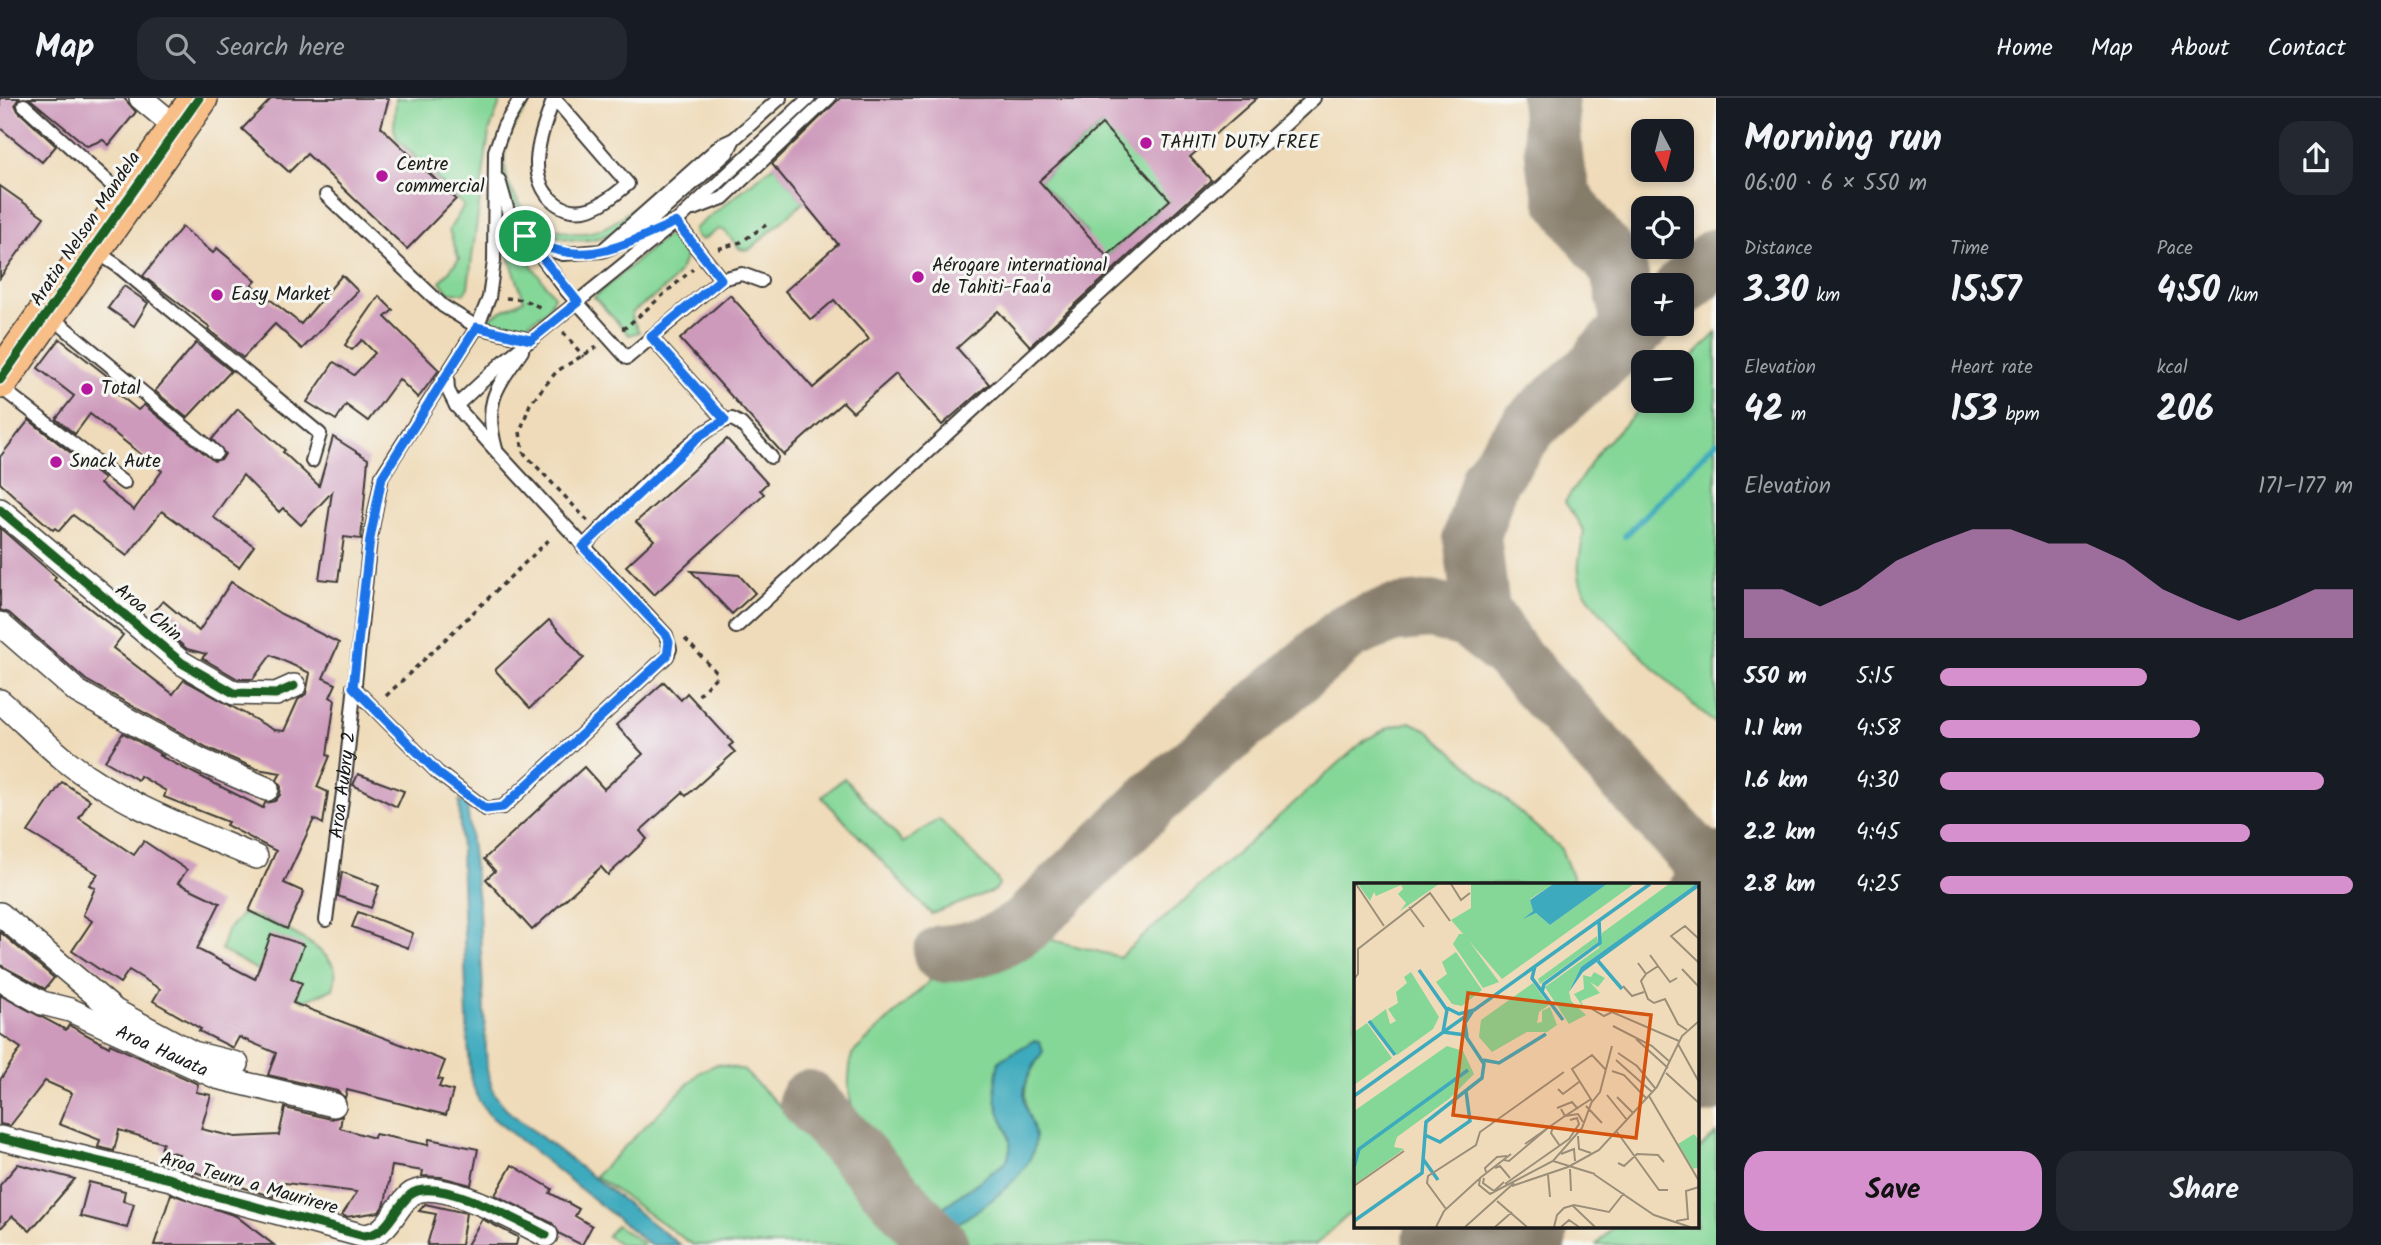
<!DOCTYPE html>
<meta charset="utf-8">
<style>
:root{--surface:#171b24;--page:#242831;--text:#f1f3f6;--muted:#9ea1a6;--line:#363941;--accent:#d690ce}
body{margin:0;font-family:Kalam,sans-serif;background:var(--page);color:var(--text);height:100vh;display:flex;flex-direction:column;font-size:26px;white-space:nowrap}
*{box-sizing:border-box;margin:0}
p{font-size:23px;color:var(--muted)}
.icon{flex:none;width:38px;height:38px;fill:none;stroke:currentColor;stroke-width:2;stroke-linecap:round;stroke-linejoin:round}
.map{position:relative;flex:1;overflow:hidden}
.panel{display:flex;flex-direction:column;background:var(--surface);width:665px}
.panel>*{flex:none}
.needle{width:46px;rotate:173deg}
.fabs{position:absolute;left:1631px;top:21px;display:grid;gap:14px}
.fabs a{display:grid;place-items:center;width:63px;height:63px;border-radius:14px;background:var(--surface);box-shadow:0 4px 10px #0003;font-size:35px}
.pin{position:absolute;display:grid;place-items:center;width:60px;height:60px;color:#fff;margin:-30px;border:4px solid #fff;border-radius:50%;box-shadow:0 2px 7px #0007}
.round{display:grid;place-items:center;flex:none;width:74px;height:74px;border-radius:21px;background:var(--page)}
.summary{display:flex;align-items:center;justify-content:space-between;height:119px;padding:0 28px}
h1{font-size:38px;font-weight:700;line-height:52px}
.stats{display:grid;grid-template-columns:repeat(3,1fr);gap:10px;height:119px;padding:7px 28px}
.stats div{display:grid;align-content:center}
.stats b{font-size:35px;font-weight:700}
.stats small{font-size:19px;font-weight:400}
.stats p{font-size:19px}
.chart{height:196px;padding:14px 28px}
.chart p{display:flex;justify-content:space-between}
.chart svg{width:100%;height:126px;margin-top:7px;fill:var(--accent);opacity:.7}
.primary-button{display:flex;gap:14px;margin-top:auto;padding:14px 28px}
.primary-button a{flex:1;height:80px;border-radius:21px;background:var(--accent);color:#111;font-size:28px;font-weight:700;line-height:80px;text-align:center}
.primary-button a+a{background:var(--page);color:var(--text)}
ul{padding:0 28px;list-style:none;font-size:23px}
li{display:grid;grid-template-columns:112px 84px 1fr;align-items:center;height:52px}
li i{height:18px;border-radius:9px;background:var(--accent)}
header{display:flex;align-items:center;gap:42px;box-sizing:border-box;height:98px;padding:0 35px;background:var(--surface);border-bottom:2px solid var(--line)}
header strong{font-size:33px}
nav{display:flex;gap:38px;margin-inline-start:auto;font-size:24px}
.search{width:490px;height:63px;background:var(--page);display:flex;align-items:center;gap:18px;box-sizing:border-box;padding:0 24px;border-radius:21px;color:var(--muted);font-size:26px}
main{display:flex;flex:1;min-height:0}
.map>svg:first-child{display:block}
.green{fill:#85d798;stroke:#507a5a;stroke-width:2}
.water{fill:#3eaabd;stroke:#2d636c;stroke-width:2}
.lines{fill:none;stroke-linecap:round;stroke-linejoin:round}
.stream{stroke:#3eaabd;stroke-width:6}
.taxiway{stroke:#867c6a;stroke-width:58}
.runway{stroke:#867c6a;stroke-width:145}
.building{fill:#cd9abb;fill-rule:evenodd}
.service-casing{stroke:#3c3934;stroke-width:16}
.minor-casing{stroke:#3c3934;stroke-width:26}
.primary-casing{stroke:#3c3934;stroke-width:40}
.path{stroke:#3c3934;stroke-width:3.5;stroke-dasharray:5 5;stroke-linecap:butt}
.service{stroke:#fff;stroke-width:12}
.minor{stroke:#fff;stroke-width:23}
.primary{stroke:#f7be88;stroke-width:37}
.cycleway-casing{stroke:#f6f6f2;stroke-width:13}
.cycleway{stroke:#1b5e20;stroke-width:9}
.route-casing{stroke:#fff;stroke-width:14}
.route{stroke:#1a73e8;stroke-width:9}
.poi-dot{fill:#b5179e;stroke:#f6f6f2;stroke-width:2.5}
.labels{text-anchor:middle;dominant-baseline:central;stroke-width:6;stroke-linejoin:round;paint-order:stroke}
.poi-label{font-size:19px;fill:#1c1c1c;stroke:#f6f6f2;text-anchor:start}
.street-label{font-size:19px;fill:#1c1c1c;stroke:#f6f6f2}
.inset-river{fill:none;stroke:#3eaabd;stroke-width:3.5}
.inset-road{fill:none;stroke:#9b8f7a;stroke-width:2}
.view{fill:#d4530e;fill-opacity:0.15;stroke:#d4530e;stroke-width:3.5}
.inset-edge{fill:none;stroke:#1c1c1c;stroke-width:3.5}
</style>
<header>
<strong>Map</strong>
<div class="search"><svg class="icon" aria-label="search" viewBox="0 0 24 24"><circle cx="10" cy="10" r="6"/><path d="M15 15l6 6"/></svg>Search here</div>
<nav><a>Home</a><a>Map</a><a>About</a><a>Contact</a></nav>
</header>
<main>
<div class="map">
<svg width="1716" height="1147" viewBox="0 0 1716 1147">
<rect width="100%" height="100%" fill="#f6f6f2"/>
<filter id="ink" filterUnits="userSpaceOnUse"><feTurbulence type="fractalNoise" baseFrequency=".0143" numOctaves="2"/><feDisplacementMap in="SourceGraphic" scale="14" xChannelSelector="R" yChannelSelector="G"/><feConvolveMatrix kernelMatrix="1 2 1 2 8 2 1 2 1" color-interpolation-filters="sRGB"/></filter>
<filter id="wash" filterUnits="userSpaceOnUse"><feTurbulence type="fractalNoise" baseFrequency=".00686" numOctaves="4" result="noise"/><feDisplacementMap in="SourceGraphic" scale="28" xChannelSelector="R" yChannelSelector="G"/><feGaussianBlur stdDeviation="1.57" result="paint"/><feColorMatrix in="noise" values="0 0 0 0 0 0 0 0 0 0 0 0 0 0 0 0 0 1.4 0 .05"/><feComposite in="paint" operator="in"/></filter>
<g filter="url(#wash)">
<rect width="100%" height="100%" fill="#efdbb9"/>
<g class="green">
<path d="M396,0H502L489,34L468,189L464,195L449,194L440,184L459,161L449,132L464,108L397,41L394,30Z"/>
<path d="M523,0H533C525,12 516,24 510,37C495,71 514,114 548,128C564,134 578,138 595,133C616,127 632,110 649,97L652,101C637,114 621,133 601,139C584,145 565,142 549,135C493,111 491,45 523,0Z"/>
<path d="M1106,23L1182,91L1097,167L1086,134L1039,83Z"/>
<path d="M774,67L804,104L749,152L740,151L725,133L719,131L702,142L695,137L694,131Z"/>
<path d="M666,138H670L685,155C684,183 652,199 633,214L631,219L639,234L629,237L594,199Z"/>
<path d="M511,139L554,198L547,213L522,229L494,225L490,219L524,202L505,147Z"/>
<path d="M1716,235V626C1690,606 1591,513 1581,486C1575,468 1582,451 1584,433L1565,404L1602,349L1648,303H1682V270Z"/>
<path d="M1410,624L1428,632L1561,751L1575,786H1356L1355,1111L1315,1147H969L952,1129C975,1114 1031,1074 1035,1045C1036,1036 1031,1026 1028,1018C1020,991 1028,976 1043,953L1033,943L999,963C995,982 994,999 1001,1018C1008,1037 1015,1044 1006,1064L938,1113L862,1029C846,1004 847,984 852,956L937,876L988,865L1048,841L1120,859L1365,642L1390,629Z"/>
<path d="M844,680L903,745L939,721L997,781L999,787L994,793L931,816L822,699Z"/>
<path d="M242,816C268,820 321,845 334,869C337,876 335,884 333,891L304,903L258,872L221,852L227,832Z"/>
<path d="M717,966L743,972L790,1018L904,1147H693L595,1078L700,974Z"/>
<path d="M1716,1035V1147H1596L1614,1128H1697V1053Z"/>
<path d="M616,1127L643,1145V1147H622L607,1138Z"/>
</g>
<g class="water">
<path d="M459,703L467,707L479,812L487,972L494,996L509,1014L680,1147H650L489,1017L478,1001L471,982L468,946Z"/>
<path d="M1033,943L1040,944L1043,953C1031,972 1018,990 1027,1013C1031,1023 1036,1034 1035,1045C1031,1079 978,1113 952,1129L938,1113L1006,1064C1015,1044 1008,1037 1001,1018C993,999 995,982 999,963Z"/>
</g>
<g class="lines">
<path class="stream" d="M1625,438L1716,344"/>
<g class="taxiway">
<path d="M1549,0L1555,67L1563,99L1618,171L1627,207L1629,232L1602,259"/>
<path d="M1682,190L1716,159"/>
<path d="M1643,226L1529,328L1490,381L1472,438L1481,512L1510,556L1696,757L1716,764"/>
<path d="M1697,794C1709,826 1705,859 1697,892"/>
<path d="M942,856C975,853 999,846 1026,826L1156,699L1349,533L1392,516L1431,512L1469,522L1510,556"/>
<path d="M1697,967L1716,958"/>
<path d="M808,1001L940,1147"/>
</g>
<g class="runway">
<path d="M1697,944L1716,926"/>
<path d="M1475,1147L1496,1128"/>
</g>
</g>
<g id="blocks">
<g class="building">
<path d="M0,0H19L15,6L18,13L56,48L42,64L0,30Z"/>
<path d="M29,0H124L136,14L109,47L103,42L87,48Z"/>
<path d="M272,0H389L381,29L456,101L407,151L307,56L289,74L242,31Z"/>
<path d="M840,0H1257L1190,59L1211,82L1030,248L998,213L957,250L989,286L942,327L896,276L853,314L843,304L784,357L680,241L730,197L813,290L869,241L834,202L811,222L785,193L838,146L772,66ZM1102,26L1170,102L1107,158L1039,83Z"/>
<path d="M0,88L44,119L0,180Z"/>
<path d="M182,129L213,155L217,150L256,183L252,187L301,226L342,177L358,193L302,251L275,226L243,260L208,231L210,229L143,178Z"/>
<path d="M124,188L148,205L134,228L108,210Z"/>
<path d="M379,198L393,212L385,219L439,272L418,300L399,281L368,323L346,307L336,322L307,304L334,264L354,277L375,255L362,242L352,252L345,247Z"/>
<path d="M60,241L115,284L111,290L138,312L144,307L214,363L222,361L225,356L212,341L238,311L285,352L283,354L319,388L333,339L368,361L361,441L344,439L338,483L319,481L332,394L301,427L283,410L279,414L243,377L213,419L254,448L239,469L162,413L127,458L73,417L59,433L55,430L53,432L24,407L0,385V359L29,322L104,381L100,386L134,412L162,373L90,316L75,336L56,321L74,298L38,270Z"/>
<path d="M196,245L231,273L187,320L155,293Z"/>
<path d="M727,341L767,385L760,392L764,396L654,497L626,468L654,442L636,424Z"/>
<path d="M0,430L56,479L54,482L123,537L113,550L173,596L184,582L274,632L284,633L298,602L306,596L310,575L271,557L253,581H238L202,560L206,556L187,551L149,519L163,503L199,533L231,484L281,516L339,545L323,580L336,586L330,599L335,602L327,657L330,658L317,689L328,694L323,726L314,721L284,785L304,794L287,831L249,813L276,753L226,727L228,724L164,699L166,693L140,678L138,682L105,663L123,635L164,658L158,657L263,710L265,705L275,703L280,697L281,689L277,682L281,675L257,671L208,650L86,582L9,515L0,512Z"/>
<path d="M691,473L739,477L755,495L732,516Z"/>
<path d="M549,522L584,560L530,610L495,572Z"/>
<path d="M664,584L681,602L687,595L733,645L729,648L735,654L686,698L683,694L640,733L647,741L608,777L601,769L532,832L486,781L495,773L484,761L584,669L604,691L643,656L616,627Z"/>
<path d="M358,676L404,693L397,709L353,687Z"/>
<path d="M62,684L90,702L79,720L134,757L144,743L187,772L178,785L220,805L197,851L255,881L271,836L304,847L291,880L302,885L293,905L445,963L438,981L442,982L439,989L453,993L446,1017L347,992L345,1000L337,993L268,977L276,955L239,939L233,950L199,933L201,931L153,903L160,891L129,872L120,885L72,853L92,823L83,817L95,790L89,787L98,776L28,734Z"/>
<path d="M342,774L379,788L371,810L338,798Z"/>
<path d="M358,814L413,835L408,850L352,829Z"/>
<path d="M0,834L54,880L45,891L0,867Z"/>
<path d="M0,897L66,932L69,927L109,949L110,946L198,986L196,994L211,997L201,1031L235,1039L279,1037L285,1010L331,1021L342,1018L340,1030L374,1040L375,1036L428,1047L429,1041L478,1051L471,1087L441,1079L422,1078L423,1073L392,1068L385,1105L379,1114L346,1119L342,1117L357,1094L278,1084L273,1099L176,1068L179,1056L161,1052L163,1045L119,1032L114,1053L98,1049L100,1042L59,1026L72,995L45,983L10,1028L0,1026V982L21,950L0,936Z"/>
<path d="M18,1066L75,1081L30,1133L12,1118L0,1131V1087Z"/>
<path d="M512,1067L552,1091L550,1095L579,1111L575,1118L592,1128L582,1147L560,1136L552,1125L495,1097Z"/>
<path d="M89,1084L125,1093L123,1103L134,1106L127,1130L80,1118Z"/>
<path d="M171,1096L236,1118L274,1147H154Z"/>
<path d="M425,1106L466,1115L461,1147H427L436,1116L419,1113Z"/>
<path d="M482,1121L518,1139L516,1147H467Z"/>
</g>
</g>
</g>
<g filter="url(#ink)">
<use href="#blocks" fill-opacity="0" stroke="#3c3934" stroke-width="2"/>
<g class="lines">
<g class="service-casing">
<g id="service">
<path d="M554,0L628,86C617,95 606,105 592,110C560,121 536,94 537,63C538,42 547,20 554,0Z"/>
<path d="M24,7L125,99"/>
<path d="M499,82L509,117L525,138L544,150L563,156L602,153L676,124L809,0"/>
<path d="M326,97L443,208L477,229L531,242"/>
<path d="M694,111L723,100L829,0"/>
<path d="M634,138L727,55L734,41"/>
<path d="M531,145L567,193L627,260L721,181L742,176L761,183"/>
<path d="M605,150L721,47L734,41L780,0"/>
<path d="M94,152L118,168L320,336L312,363"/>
<path d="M49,217L216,355"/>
<path d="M651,239L725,322"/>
<path d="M0,289L124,385"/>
<path d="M456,308L502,265L676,124L721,181"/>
<path d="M496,351C483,304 496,290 522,253"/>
<path d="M583,449C610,422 699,325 732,321L741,326L771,359"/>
<path d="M736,529L1314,0"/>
<path d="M353,589L438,675L486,711L503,709L667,558L670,551L666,537L497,354L456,308L448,292L447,276L477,229L489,200L494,163L495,53L504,28L521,0"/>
<path id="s1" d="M326,822L346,672L370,441L382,378L447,276"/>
</g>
</g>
<g class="minor-casing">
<g id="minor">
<path d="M141,0L177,30"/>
<path d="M0,412L182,565L234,595L276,596L294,588"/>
<path d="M0,526L78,594L202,663L267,691"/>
<path d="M0,603C22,622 42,643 64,661C119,706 192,732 256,759"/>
<path d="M0,816L115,913L193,955L237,966"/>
<path id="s2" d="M0,881L42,905L70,912L217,979L334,1007"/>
<path d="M0,1040L171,1081L201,1094L364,1138C389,1136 393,1112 410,1097C435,1076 520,1124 546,1137"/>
</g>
</g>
<g class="primary-casing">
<path id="primary" d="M0,282L199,0"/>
</g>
<g class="path">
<path d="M718,151L741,144L766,127"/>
<path d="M506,200L524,202L542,210"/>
<path d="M622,230H625L693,171"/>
<path d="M563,234L584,259"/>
<path d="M588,423L523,354L520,334L530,306L557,273L597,249"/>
<path d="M685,541L716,574L715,580L696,600"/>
<path d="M386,598L552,439"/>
</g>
<use href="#service" class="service"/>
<use href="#minor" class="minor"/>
<use href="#primary" class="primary"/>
<g class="cycleway-casing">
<g id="cycleway">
<path d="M0,282L199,0"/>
<path d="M0,412L182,565L234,595L276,596L294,588"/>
<path d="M0,1040L171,1081L201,1094L364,1138C389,1136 393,1112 410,1097C435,1076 520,1124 546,1137"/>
</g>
</g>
<use href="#cycleway" class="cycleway"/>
</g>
</g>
<g class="lines" filter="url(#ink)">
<g class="route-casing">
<path id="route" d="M676,124L721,181L651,239L725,322L701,337L583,449L666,537L669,544L667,558L503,709L486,711L438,675L353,589L370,441L382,379L477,229L531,242L578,204L525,138C581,173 621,148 676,124Z"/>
</g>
<use href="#route" class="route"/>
</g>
<g class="poi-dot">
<circle cx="1146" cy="45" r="7"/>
<circle cx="382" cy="78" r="7"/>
<circle cx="918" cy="179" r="7"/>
<circle cx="217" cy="197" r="7"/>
<circle cx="87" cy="291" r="7"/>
<circle cx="56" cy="364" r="7"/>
</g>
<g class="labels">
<g class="poi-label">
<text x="1160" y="45">TAHITI DUTY FREE</text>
<text x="396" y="67">Centre<tspan x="396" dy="22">commercial</tspan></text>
<text x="932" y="168">Aérogare international<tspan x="932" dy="22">de Tahiti-Faa'a</tspan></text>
<text x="231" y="197">Easy Market</text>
<text x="101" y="291">Total</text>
<text x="70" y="364">Snack Aute</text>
</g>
<g class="street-label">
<text transform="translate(86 131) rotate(-56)">Aratia Nelson Mandela</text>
<text transform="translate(148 515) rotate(39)">Aroa Chin</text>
<text stroke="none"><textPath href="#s1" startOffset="136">Aroa Aubry 2</textPath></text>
<text stroke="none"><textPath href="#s2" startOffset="178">Aroa Hauata</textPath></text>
<text transform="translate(249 1086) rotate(16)">Aroa Teuru a Maurirere</text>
</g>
</g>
<g transform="translate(1354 785)">
<rect width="345" height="345" fill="#efdbb9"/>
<path d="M4,1L29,2L85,1L46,28L52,20L44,11L49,6L47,2L22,13L20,9L16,18ZM117,1H199L176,16L179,28L171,35L182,30L196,42L253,1H280L148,96L97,37L117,25ZM315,1H342L227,84L215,109L217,118L232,132L215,141L191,104L245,65L248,50ZM105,51H110L145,99L129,105L99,61ZM243,53L244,59L186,101L184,96ZM102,69L128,107L108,123L98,121L82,99L93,91L88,79ZM57,89L85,134L79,146L43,172L16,138L32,126L36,141L42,138L34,126L44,120L42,109L53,100L50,94ZM240,89L251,95L244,104L236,99L246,110L227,118L231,127L220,111L230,106L229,92L237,94ZM179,100L195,122L185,129L183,140L188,139V128L196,124L203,142L193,149H173L138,169L125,154L127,137ZM13,140L38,175L0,202V149ZM93,163L109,168L120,191L95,216L43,254L40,264L50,266L0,302V228ZM340,251L345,257V284L339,286L324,261Z" fill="#85d798"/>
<path d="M199,1H253L196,42L182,30L169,36L179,28L176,17ZM342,1L345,4L229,89L215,109L227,84Z" fill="#3eaabd"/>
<path class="inset-river" d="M244,78L268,106M181,83L178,95L209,137M65,87L93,127L89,149M188,109L190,101L246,60L245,37M93,125L105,131L120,127M15,138L41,172M113,154L111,140L118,129M129,177L145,180L192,151M0,213L296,1M71,252L86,259L116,238L112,208M69,276L84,297M0,284L5,266L114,187M0,338L68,290L72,239L128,195L130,181L111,152L89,149"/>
<path class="inset-road" d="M2,1L30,43M97,1L107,17L116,10M55,24L70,44M345,56L331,43L317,53L345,80M284,80L292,91L287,98L294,116L300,120L311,116L324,141L333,147M304,83L316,99L323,95M328,86L345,104M292,91L304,83L296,72M0,96L4,91V66L76,10L96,38M269,103L278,113L290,109M238,126L250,133L258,129L325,158M259,143L298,163L316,179M282,156L314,185M324,161L345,199M264,170L283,183L301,205M262,177L298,209M258,188L270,192L292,215M312,190L345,220M204,206L209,211L225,199M253,212L273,237M295,213L345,298M263,214L279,230M238,219L246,209L258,163M232,223L248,240M203,225L218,219L224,226M207,226L211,233L237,216M199,244L197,250L206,263M263,249L305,307H314M224,253L225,266L237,270M171,261L211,233L224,231L229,239M157,271L126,295L125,302L136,311L199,278L228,245L238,218L218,186L238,172L252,187M207,271L220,266L221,278M150,277L155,278L195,244M199,278L241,291M264,280L270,283L283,271L304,272L310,279M141,285L146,283L156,295M216,286L217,308M132,289L131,285L143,274L153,273M238,290L300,332L336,344M194,292L196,314M130,295L129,300L140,308L150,299M151,301L215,256L225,241L223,235L216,237M0,303L50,268M158,303L214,284L245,267L303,204L328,153L345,138M143,318L173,344M219,323L241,344M92,326L73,300L74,293L122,262L126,249L210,189M322,338L334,336L332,308L345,304M82,344L90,328L125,296M111,344L160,300M141,344L158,329M200,344L203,332L210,325L220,322L255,329L270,310M207,344L215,337L225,344"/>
<path class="view" d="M114,110L297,132L282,255L99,232Z"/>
<rect width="345" height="345" class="inset-edge"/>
</g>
</svg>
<div class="fabs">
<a><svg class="needle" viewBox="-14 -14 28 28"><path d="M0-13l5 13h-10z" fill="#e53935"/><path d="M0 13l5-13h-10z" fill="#9ea1a6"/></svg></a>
<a><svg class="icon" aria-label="locate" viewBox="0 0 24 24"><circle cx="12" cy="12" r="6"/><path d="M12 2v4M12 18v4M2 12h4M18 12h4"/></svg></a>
<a>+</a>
<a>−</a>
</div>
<div class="pin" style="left:525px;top:138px;background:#1e9e55"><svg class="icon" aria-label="arrive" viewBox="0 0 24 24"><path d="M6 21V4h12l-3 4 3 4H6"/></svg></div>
</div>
<section class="panel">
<div class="summary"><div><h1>Morning run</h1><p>06:00 · 6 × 550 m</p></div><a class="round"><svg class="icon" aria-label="share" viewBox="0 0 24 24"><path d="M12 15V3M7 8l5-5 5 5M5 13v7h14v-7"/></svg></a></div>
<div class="stats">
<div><p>Distance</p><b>3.30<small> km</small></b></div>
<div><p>Time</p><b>15:57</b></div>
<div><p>Pace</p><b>4:50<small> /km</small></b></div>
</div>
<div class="stats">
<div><p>Elevation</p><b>42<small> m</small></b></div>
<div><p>Heart rate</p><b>153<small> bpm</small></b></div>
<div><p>kcal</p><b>206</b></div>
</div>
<div class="chart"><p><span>Elevation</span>171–177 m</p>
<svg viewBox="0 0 160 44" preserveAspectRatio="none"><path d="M0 44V27L10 27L20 33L30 27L40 17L50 11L60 6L70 6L80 11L90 11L100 17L110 27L120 33L130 38L140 33L150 27L160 27V44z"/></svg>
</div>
<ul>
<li><b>550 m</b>5:15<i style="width:50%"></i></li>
<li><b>1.1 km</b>4:58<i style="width:63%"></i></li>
<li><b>1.6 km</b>4:30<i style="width:93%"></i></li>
<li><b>2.2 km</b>4:45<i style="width:75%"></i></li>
<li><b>2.8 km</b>4:25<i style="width:100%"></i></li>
</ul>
<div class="primary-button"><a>Save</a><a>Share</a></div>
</section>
</main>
